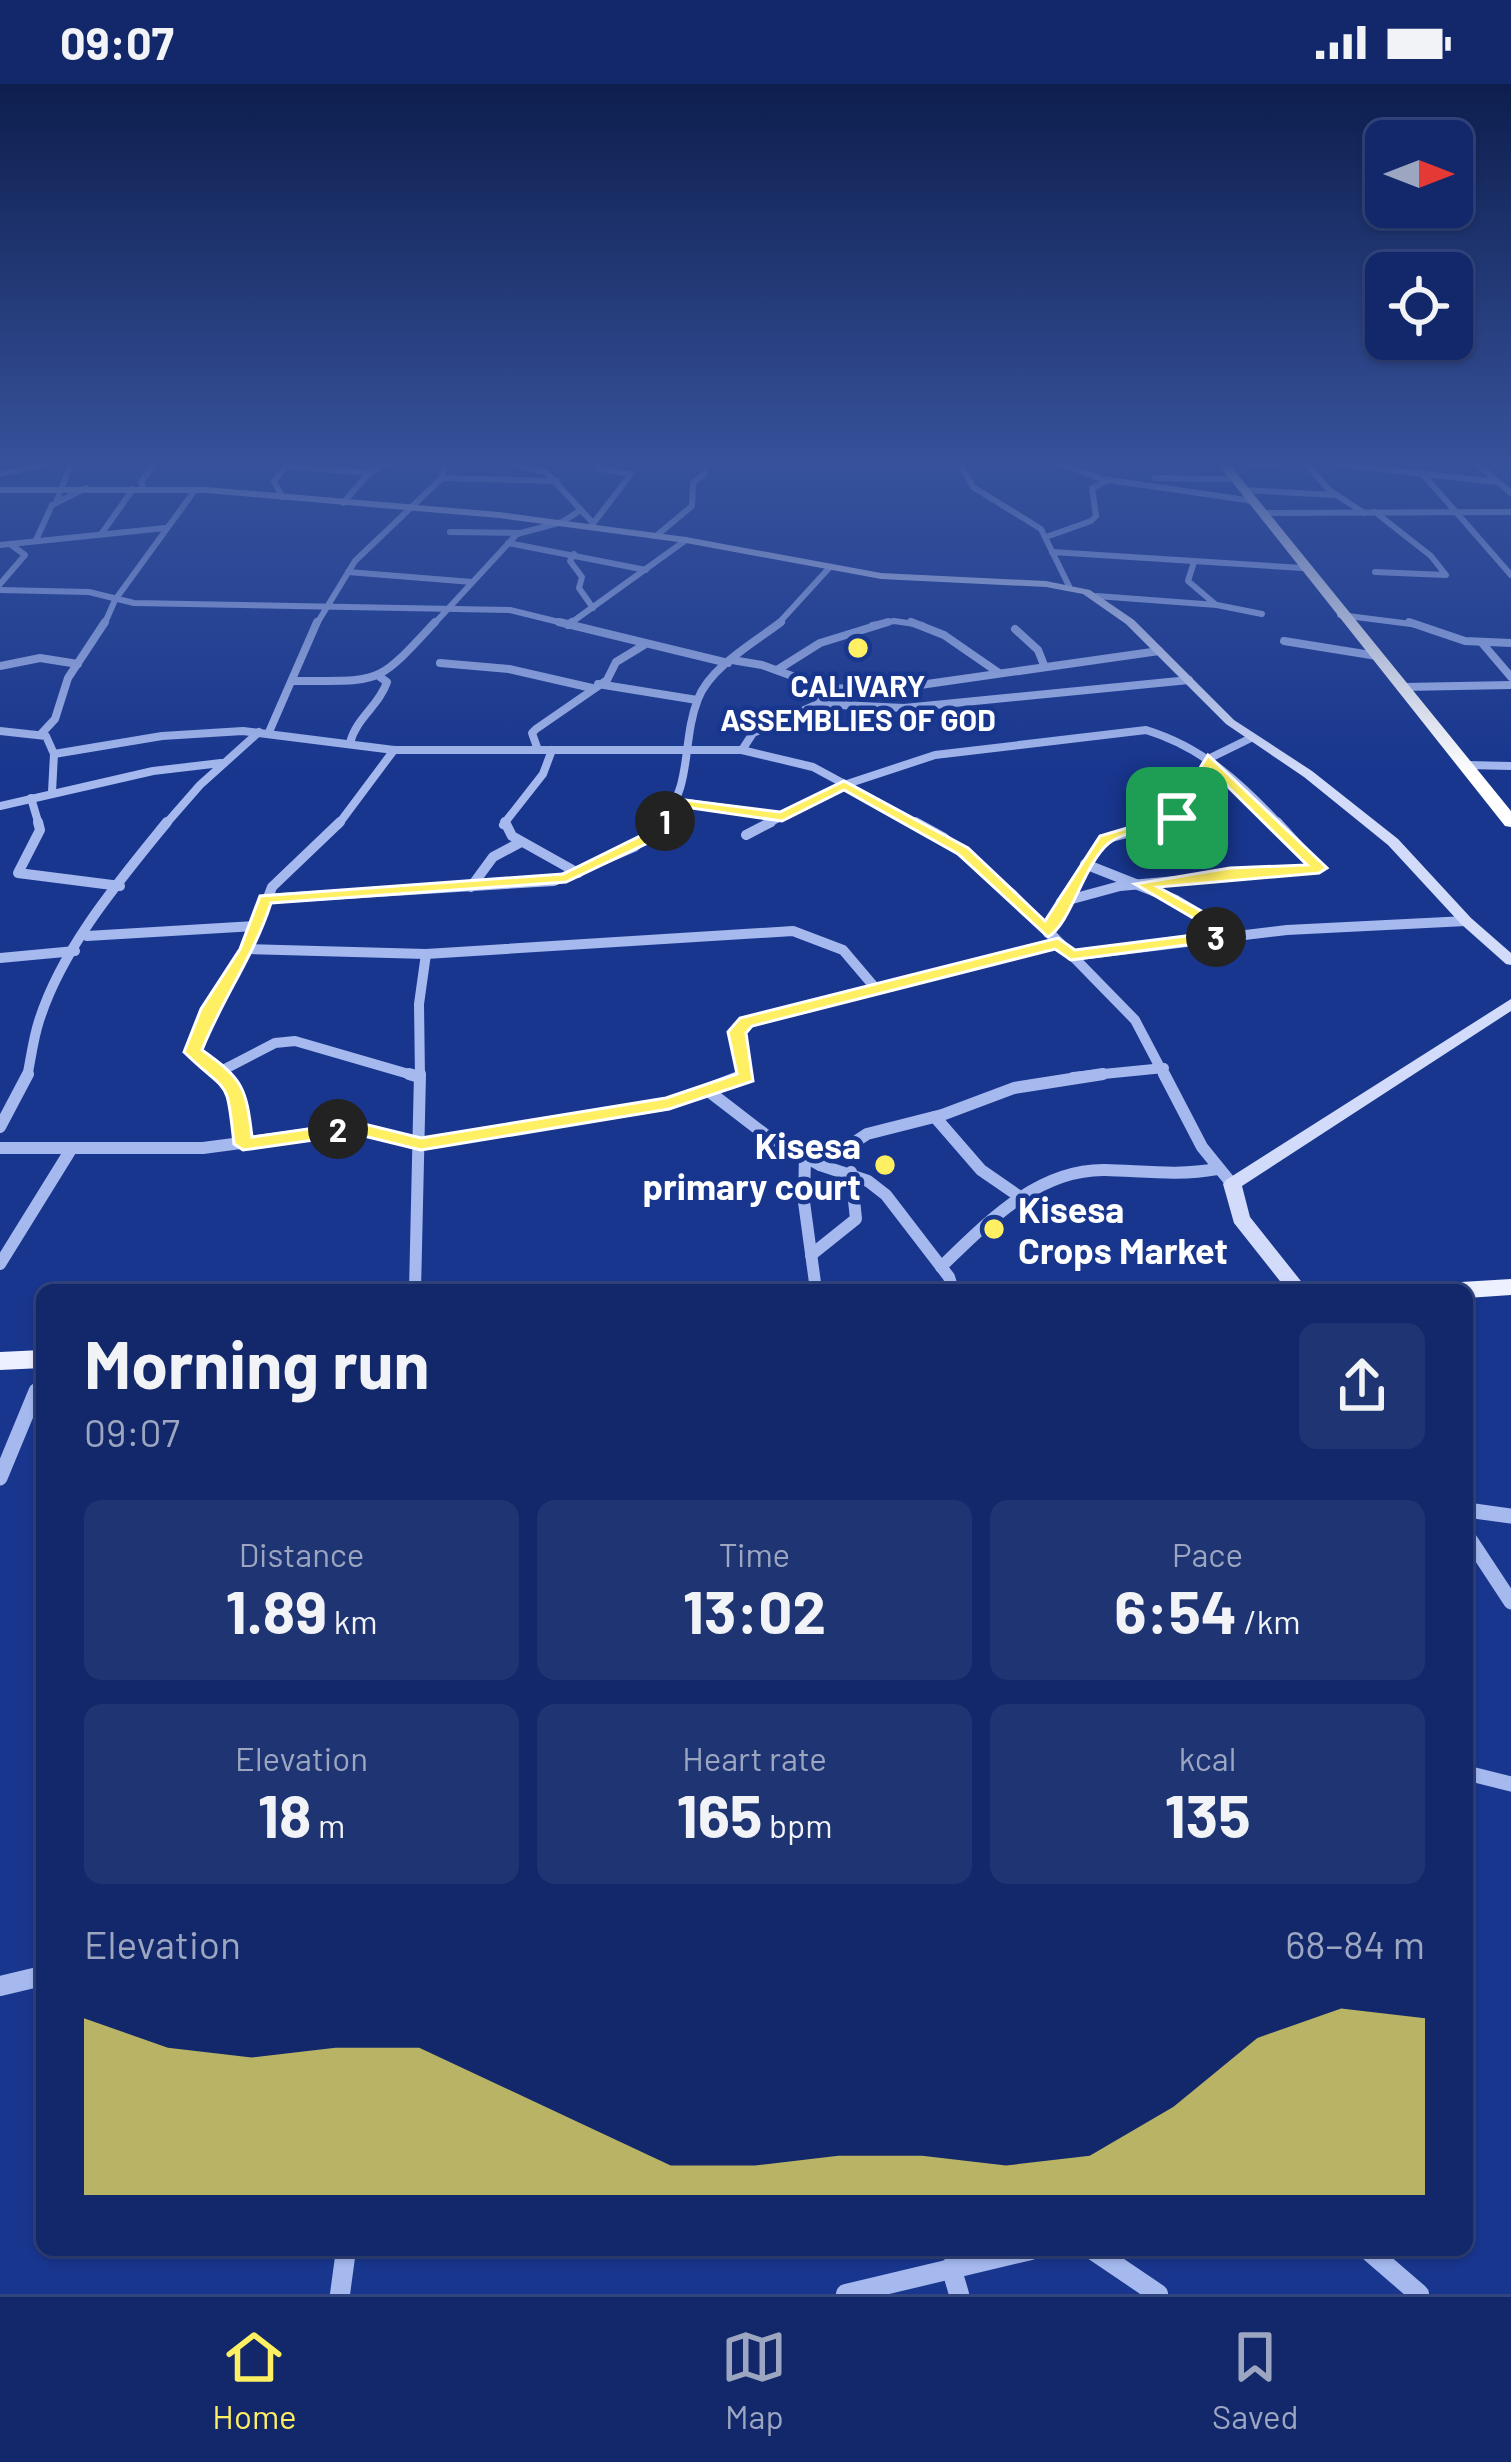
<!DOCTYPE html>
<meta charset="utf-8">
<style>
:root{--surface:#12286a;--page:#1f3472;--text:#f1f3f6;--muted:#9ca6c1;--line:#31447e;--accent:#ffef63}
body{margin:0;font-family:Barlow,sans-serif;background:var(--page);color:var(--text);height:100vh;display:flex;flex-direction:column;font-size:45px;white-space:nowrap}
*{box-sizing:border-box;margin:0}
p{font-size:39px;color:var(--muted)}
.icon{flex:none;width:66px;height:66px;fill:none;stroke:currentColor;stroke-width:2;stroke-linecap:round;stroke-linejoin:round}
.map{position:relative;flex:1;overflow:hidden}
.details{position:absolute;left:36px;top:1200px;width:1437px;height:972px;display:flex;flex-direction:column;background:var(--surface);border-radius:18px;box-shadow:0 3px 9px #0004,0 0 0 3px var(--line)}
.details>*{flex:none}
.needle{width:78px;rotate:90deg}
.tools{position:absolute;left:1365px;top:36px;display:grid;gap:24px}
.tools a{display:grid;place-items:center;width:108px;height:108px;border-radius:18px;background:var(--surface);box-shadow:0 3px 9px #0004,0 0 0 3px var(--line);font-size:60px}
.pin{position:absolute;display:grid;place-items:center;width:102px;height:102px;color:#fff;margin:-51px;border-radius:24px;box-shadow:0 6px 18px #0006}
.km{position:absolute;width:60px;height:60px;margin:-30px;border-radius:50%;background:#222;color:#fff;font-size:33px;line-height:60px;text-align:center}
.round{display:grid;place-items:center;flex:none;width:126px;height:126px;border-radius:18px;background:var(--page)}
.summary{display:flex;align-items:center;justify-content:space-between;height:204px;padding:0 48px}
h1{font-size:66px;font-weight:700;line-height:90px}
.figures{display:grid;grid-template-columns:repeat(3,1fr);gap:18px;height:204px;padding:12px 48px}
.figures div{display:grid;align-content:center;border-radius:18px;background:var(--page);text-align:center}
.figures b{font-size:60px;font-weight:700}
.figures small{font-size:33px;font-weight:400}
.figures p{font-size:33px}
.chart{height:336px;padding:24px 48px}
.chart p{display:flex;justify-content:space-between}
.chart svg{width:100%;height:216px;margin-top:12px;fill:var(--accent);opacity:.7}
.status{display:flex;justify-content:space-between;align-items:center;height:84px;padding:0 60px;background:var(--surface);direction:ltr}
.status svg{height:33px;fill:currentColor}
.menu{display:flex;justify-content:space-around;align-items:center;height:168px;border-top:3px solid var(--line);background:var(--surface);font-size:33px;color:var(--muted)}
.menu a{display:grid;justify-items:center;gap:6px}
.menu .active{color:var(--accent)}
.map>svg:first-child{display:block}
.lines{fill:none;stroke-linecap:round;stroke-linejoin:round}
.street-far5{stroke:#a5b9ef;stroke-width:6}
.street-far4{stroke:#a5b9ef;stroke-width:8}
.street-far3{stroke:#a5b9ef;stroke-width:10}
.street-far2{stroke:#a5b9ef;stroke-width:12}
.street-far1{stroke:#a5b9ef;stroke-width:15}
.street{stroke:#a5b9ef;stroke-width:20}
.secondary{fill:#d2dcfa;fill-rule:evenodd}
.primary{fill:#edf0ff;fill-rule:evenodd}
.highway{fill:#fff;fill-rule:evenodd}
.route{fill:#ffef63;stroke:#fff;stroke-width:3;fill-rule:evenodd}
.poi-dot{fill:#ffef63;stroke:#18368e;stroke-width:4.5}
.labels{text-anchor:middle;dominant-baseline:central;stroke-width:9;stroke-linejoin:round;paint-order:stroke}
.far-poi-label{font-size:30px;font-weight:bold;fill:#fff;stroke:#18368e}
.poi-label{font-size:36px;font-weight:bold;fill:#fff;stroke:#18368e;text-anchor:end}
</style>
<div class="status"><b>09:07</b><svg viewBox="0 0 49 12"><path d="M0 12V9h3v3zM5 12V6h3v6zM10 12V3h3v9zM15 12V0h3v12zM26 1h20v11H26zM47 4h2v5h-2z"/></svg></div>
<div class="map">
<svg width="1511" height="2210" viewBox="0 0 1511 2210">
<rect width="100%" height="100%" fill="#18368e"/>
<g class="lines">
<g class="street-far5">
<path d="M512,380L547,389L593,439"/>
<path d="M960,380L973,403L1041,445L1069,502"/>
<path d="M1062,380L1102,395L1253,417"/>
<path d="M1250,380H1273"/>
<path d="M1307,380L1329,406L1364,429"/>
<path d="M1337,380L1497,398"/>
<path d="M1477,380L1511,409"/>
<path d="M286,382L369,389"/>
<path d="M1421,388L1511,491"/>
<path d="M0,390L46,380"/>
<path d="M442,394L557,397"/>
<path d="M1155,394L1235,395"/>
<path d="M144,405L141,398L155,380"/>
<path d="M1244,406L1337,411"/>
<path d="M282,413L274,397L288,380"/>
<path d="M57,416L71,380"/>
<path d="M343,419L369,389L385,380"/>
<path d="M1375,428L1431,472L1446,491L1375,488"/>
<path d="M1262,429L1511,428"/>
<path d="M592,441L631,390L597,384"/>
<path d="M450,448L520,449"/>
<path d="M102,449L133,405"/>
<path d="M656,452L692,422L693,399L705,389"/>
<path d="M1046,453L1091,437L1096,432L1092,404L1107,397"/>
<path d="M36,456L52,421L86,404"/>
<path d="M508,459L646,486"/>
<path d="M0,461L165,444"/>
<path d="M1052,468L1303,484"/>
<path d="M574,470L570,477L582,493L579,504L593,524"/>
<path d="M1194,478L1188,497L1215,520"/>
<path d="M348,488L472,498"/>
<path d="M0,500L25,471L10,460"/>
<path d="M0,506L89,508L134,519L510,526L571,541"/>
<path d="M1097,512L1217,521L1262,530"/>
<path d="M1340,531L1419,541"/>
<path d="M104,541L115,516L195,406"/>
<path d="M316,541L355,477L442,394L446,380"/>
<path d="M433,541L517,450L562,438L581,426"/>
<path d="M568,541L686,456"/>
<path d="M777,541L830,483"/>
<path d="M872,541L894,537L922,541"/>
</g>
<g class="street-far4">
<path d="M559,538L728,579"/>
<path d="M911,538L944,551L999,589"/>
<path d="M1409,538L1465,557L1511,559"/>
<path d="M568,541L572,538"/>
<path d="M1015,545L1038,566L1044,581"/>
<path d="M1284,557L1377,572"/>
<path d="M1482,559L1511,593"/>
<path d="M732,576L762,581L828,605"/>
<path d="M440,579L509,585L592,604"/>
<path d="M0,582L40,574L78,580"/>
<path d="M777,586L820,559L888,538"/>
<path d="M293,597C382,596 374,604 435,538"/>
<path d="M598,600L697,616"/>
<path d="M1403,603L1511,601"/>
<path d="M818,620L819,610L828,605L920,601L1159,567"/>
<path d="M0,647L46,652L54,670L52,708"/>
<path d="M269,648L317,538"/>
<path d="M41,650L55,635L68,594L105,538"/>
<path d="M350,659C356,634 379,622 387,598L380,593"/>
<path d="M538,666L532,649L536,645L607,596L616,578L644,561"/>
<path d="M742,666L753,649L818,620L904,624L1189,596"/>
<path d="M54,670L162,652L243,647L394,666H742L813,683L920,741"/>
<path d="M1467,681L1511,682"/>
<path d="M31,714L39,741"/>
<path d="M674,717L781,732"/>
<path d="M0,722L153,687L221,679"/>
<path d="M165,741L200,701L259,648"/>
<path d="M338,741L394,666"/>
<path d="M503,741L543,690L552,666"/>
<path d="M660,741C694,701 681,658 698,615C710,583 755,558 781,538"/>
<path d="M765,741L844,701L935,671L1146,646C1202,663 1241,699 1280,741"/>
<path d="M1158,741L1174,737L1208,675L1251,654"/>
</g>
<g class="street-far3">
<path d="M38,738L40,746L18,789L120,802"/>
<path d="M505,738L512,752L578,789"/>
<path d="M915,738L944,754L1012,810L1135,936L1165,993"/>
<path d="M746,751L771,738"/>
<path d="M1085,780L1176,816L1234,851"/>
<path d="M471,803L493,773L521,758"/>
<path d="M265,815L554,797L634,763L662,738"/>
<path d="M1061,818L1120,802L1319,784L1277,738"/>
<path d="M1048,849L1061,818L1104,755L1169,738"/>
<path d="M87,852L255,842"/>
<path d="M248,865L426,870L793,847L843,866L877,906"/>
<path d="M1071,872L1287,846L1466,837"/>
<path d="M0,874L75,867"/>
<path d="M223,986L275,959L295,957L419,993"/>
<path d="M27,993C31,975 33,955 39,937C62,864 119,797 167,738"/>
<path d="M228,993L192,968L193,959L248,865L272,803L340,738"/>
<path d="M420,993L419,920L426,870"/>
<path d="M746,993L737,948L746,938L1058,859"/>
<path d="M1073,993L1164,984"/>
</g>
<g class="street-far2">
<path d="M224,990L238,1011L243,1060"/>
<path d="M409,990L419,993"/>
<path d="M1164,990L1202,1063L1232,1100"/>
<path d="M711,1009L767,1052L820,1081L868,1097L886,1111L949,1193L953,1206"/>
<path d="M935,1033L981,1086L1023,1115"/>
<path d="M0,1043L28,990"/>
<path d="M0,1064H203L356,1044L421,1060L669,1020L746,990"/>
<path d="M805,1072L804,1118L816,1206"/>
<path d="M820,1081L867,1050L942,1031L1014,1004L1103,990"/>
<path d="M811,1171L856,1135L851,1088"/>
<path d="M0,1180L70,1067"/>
<path d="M941,1183C987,1139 1037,1085 1105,1086C1144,1087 1179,1092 1217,1085"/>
<path d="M415,1206L420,990"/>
<path d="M35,1310L42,1294"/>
</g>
<g class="street-far1">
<path d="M0,1394L36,1307"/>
<path d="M1467,1426L1511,1432"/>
<path d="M1467,1451L1511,1518"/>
<path d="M1467,1689L1511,1700"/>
</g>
<g class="street">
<path d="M0,1902L42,1892"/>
<path d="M1093,2166L1158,2210"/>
<path d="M1368,2166L1419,2210"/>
<path d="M951,2183L959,2210"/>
<path d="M340,2210L346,2166"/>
<path d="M846,2210L1031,2166"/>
</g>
<g class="secondary">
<path d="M0,403H206L499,428L686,453L881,489L1046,497L1090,506L1134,536L1234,636L1312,687L1398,755L1471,834L1511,869V881L1506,880L1461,840L1388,761L1304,693L1226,640L1126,540L1083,510L1046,503L881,495L686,459L499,434L206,409H0Z"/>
<path d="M1511,915V927L1242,1102L1250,1133L1308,1206H1287L1234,1139L1223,1100L1226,1096Z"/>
</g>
<g class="primary">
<path d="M1511,1195V1211L1467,1214V1206H1450L1453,1200L1461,1198Z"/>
<path d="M42,1266V1284L0,1286V1268Z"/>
</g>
<path class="highway" d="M1218,380H1229L1511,727V743L1505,742Z"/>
</g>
<linearGradient id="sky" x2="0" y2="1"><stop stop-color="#0d1e4e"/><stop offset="0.55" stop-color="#37529b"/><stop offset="1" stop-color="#37529b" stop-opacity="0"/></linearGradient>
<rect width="1511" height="690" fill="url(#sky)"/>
<path class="route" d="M1208,671L1327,784L1319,789L1158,803L1239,848V854L1071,876L1055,865L752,942L746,949L753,997L669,1025L421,1066L356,1050L243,1066L234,1060C227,991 229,1012 184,968L201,925L240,865L260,812L563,790L646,749L669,714L780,728L844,697L968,764L1045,837L1100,752L1171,731ZM1210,685L1307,781L1230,784L1135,800L1217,848L1075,866L1058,854L740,934L728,948L737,990L666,1014L421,1054L356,1038L252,1053C246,1003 243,995 202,966C222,915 254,872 271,819L566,798L656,755L678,722L782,737L844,706L958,770L1048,853C1071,840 1084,779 1109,759C1125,746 1162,743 1182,737Z"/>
<g class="poi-dot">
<circle cx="858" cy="564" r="12"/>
<circle cx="885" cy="1081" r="12"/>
<circle cx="994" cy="1145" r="12"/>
</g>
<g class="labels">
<g class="far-poi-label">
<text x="858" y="601">CALIVARY<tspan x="858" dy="34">ASSEMBLIES OF GOD</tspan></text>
</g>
<g class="poi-label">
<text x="861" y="1060">Kisesa<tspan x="861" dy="41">primary court</tspan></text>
<text x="1018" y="1124" text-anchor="start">Kisesa<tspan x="1018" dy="41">Crops Market</tspan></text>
</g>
</g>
</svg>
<div class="tools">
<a><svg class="needle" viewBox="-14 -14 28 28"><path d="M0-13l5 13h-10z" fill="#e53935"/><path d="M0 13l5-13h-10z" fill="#9ca6c1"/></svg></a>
<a><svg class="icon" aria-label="locate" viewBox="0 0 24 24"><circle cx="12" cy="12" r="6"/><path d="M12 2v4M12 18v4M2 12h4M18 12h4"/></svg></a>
</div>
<div class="pin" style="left:1177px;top:734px;background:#1e9e55"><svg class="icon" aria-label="arrive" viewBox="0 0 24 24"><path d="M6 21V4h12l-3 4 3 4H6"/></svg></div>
<b class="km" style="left:665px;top:737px">1</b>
<b class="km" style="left:338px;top:1045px">2</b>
<b class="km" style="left:1216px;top:853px">3</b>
<section class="details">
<div class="summary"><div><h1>Morning run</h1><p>09:07</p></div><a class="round"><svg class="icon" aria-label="share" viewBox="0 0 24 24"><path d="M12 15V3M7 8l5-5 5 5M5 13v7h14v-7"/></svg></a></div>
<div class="figures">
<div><p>Distance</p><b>1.89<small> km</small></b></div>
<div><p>Time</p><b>13:02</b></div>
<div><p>Pace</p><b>6:54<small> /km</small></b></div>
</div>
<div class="figures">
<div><p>Elevation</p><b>18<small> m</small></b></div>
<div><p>Heart rate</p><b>165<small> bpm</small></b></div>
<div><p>kcal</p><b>135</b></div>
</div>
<div class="chart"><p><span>Elevation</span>68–84 m</p>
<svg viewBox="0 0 160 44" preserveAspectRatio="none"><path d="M0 44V8L10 14L20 16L30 14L40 14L50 22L60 30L70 38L80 38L90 36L100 36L110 38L120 36L130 26L140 12L150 6L160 8V44z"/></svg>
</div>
</section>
</div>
<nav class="menu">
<a class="active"><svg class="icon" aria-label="home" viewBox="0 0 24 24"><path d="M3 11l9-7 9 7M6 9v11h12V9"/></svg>Home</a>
<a><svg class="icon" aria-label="map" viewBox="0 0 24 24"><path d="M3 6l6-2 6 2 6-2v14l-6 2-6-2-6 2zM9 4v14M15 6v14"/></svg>Map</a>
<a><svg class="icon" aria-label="saved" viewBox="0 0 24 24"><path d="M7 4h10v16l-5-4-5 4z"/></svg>Saved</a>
</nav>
